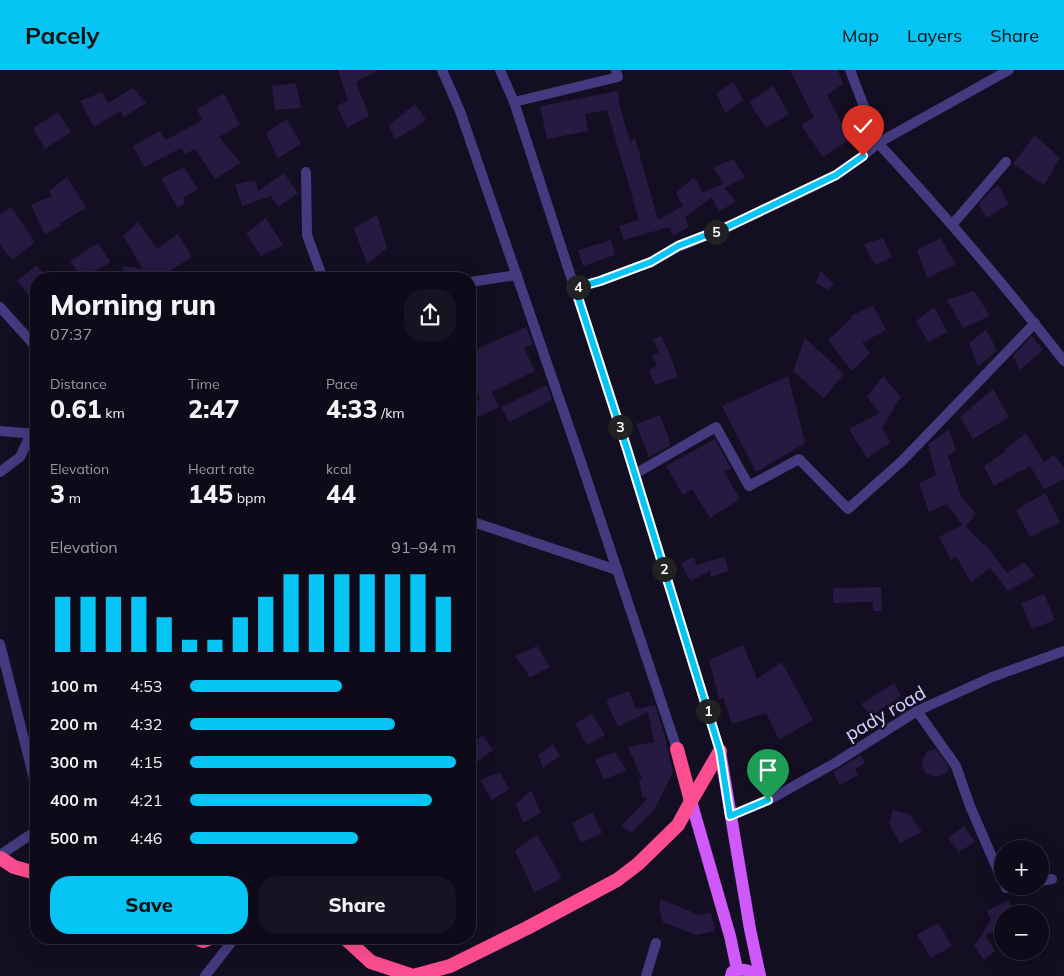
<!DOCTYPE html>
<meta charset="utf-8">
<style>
:root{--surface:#0e0a19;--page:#171322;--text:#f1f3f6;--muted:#9b9aa2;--line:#2e2b38;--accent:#06c4f4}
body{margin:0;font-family:Mulish,sans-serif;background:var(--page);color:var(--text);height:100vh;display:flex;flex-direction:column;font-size:19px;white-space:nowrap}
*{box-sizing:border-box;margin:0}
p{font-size:16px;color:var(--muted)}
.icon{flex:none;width:28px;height:28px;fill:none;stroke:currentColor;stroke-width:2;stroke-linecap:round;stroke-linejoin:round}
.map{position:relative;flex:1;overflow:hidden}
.drawer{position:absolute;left:30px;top:202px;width:446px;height:672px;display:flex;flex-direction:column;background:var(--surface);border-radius:20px;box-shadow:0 5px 20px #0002,0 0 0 1px var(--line)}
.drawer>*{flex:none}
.fabs{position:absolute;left:994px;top:770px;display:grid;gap:10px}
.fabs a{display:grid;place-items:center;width:55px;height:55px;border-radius:50%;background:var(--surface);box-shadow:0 5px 20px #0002,0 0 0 1px var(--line);font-size:25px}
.pin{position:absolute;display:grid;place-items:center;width:42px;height:42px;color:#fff;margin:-51px -21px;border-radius:50% 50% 50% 0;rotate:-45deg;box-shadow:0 0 5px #0007}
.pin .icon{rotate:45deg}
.km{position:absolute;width:25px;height:25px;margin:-12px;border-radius:50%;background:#222;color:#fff;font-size:14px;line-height:25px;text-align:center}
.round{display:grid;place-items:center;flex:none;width:52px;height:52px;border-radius:20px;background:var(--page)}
.head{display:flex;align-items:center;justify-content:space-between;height:85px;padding:0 20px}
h1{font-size:28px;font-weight:800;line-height:38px}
.figures{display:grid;grid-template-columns:repeat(3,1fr);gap:8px;height:85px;padding:5px 20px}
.figures div{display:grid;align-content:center}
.figures b{font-size:25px;font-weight:800}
.figures small{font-size:14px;font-weight:400}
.figures p{font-size:14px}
.chart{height:140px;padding:10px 20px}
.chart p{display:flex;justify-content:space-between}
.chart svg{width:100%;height:90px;margin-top:5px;stroke:var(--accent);stroke-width:6}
.primary-button{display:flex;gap:10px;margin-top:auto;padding:10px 20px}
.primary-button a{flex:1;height:58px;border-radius:20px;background:var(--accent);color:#111;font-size:20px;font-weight:800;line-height:58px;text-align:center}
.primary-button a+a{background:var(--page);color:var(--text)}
ul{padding:0 20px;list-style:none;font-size:16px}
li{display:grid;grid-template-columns:80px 60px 1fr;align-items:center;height:38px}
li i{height:12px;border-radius:6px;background:var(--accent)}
header{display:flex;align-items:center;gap:30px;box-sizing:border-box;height:70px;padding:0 25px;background:var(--accent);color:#111}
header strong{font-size:24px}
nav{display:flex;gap:28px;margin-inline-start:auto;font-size:18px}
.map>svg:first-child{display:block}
.building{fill:#261a42}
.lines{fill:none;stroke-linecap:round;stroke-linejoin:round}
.minor{stroke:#443a7f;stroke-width:10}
.major{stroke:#cf59fb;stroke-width:12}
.highway{stroke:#fb4d8f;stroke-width:14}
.route-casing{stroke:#fff;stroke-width:10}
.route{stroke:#06c4f4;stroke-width:6}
.labels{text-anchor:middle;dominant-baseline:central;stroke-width:4.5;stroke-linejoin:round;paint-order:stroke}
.street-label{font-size:19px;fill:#d9cffe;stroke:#130e21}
</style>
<header>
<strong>Pacely</strong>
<nav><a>Map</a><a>Layers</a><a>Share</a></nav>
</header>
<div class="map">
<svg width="1064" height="906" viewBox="0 0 1064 906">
<rect width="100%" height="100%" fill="#130e21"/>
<g class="building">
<path d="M338,0H379L356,12L369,46L347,58L337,36L348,30Z"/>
<path d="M790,0H838L843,14L827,25L850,69L823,87L801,55L814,48Z"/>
<path d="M733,12L744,30L725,43L716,23Z"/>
<path d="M296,13L301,38L275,40L272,16Z"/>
<path d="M773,16L789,44L766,58L749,32Z"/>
<path d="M133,18L146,33L124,47L120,41L94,57L80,31L102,22L108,33Z"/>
<path d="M618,21L620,37L630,72L635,68L658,150L683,136L676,123L694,107L703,122L724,114L713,98L733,89L745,107L724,118L736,131L719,142L712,127L685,147L689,157L673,166L669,157L624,170L619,156L639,150L607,40L585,44L588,61L547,69L540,36Z"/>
<path d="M224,23L240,55L219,67L241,93L215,109L195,79L185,84L181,78L144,97L133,76L160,61L166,70L202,50L197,39Z"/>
<path d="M415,34L426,50L395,70L389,55Z"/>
<path d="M58,42L71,62L45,79L33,58Z"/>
<path d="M287,49L301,74L278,88L266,63Z"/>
<path d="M1035,65L1060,88L1044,115L1013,94Z"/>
<path d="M184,97L198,119L183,128L185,133L178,138L161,109Z"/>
<path d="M284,103L298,123L278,137L271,126L242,136L235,114L255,110L258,121Z"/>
<path d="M67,107L86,138L60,153L61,155L45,165L31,135L52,126L49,121Z"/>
<path d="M998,115L1009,134L986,148L979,134L990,122Z"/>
<path d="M11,137L35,172L12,190L0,175V144Z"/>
<path d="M377,145L387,178L367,194L354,158Z"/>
<path d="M266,148L283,175L261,186L246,164Z"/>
<path d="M138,152L157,179L178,164L192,187L165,204L166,205L161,209H121L124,196L143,199L123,166Z"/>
<path d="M883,168L892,187L875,195L864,174Z"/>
<path d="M940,168L956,194L927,208L917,180Z"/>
<path d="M611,170L615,185L583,196L578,180Z"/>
<path d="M98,173L111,192L82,208L70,191Z"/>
<path d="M37,195L46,209H36V234L17,211Z"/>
<path d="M820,201L834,213L828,220L816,213Z"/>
<path d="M974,221L990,246L963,258L947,230Z"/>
<path d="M873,236L886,260L862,273L870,283L852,301L828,270L852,248L851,246Z"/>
<path d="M934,237L947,262L928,272L916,251Z"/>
<path d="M526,257L533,274L524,278L535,301L492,322L499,337L470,351V334L480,329L470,309V282Z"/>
<path d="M986,260L997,280L978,297L969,273Z"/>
<path d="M661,266L670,285L678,307L655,315L649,300L657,296L652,286L659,282L653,269Z"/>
<path d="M1032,266L1043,280L1020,300L1013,286Z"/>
<path d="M805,268L844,304L824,328L793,301Z"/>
<path d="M788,306L805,373L756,402L722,336Z"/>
<path d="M883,306L901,327L882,357L890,373L867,388L849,359L880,343L867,327Z"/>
<path d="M547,315L552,330L509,352L501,337Z"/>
<path d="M993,319L1009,347L973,369L960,347Z"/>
<path d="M660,345L671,375L649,387L636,354Z"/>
<path d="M949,360L956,381L948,386L961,426L976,444L966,456L983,475L985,474L1007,503L1024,492L1035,506L1008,521L990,498L971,512L956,486L951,490L939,467L962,455L947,434L929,442L919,413L936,405L928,374Z"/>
<path d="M1026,363L1044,392L1054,385L1064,397V409L1044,419L1030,396L1021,402L1020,401L994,416L984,396L1005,382L1004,380Z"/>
<path d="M715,369L731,398L724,402L740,429L710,448L692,419L683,425L666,396Z"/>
<path d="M1045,423L1060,452L1030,467L1016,440Z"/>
<path d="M693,487L697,495L724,487L729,501L711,507L710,501L690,511L681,493Z"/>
<path d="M881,517L882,541H873V532L833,533V518Z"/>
<path d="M1044,524L1055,550L1032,559L1021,533Z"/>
<path d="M743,575L757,609L782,592L813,650L779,670L766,643L732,654L723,627L719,630L709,590Z"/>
<path d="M537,576L550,597L530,607L515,586Z"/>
<path d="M894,613L901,626L871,646L861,634Z"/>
<path d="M629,621L636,639L655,635L664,663L673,702L655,739L631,763L621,756L647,729L642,726L639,710L642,709L628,677L654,672L648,642L618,657L606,630Z"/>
<path d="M592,644L605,665L587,675L575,654Z"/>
<path d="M483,666L493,680L476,693L470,683V672Z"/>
<path d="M553,674L560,686L543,698L538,685Z"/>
<path d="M936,679L949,697L946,703L938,707L929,705L925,703L922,694V690L927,682Z"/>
<path d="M615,682L626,700L604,710L595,690Z"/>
<path d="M861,685L865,693L855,699L858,705L840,715L833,702Z"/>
<path d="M500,702L509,719L492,730L480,710Z"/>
<path d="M531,720L541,743L523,753L516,734Z"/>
<path d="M893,740L909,744L922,762L900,773L889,754Z"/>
<path d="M593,742L602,763L581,773L572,753Z"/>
<path d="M964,756L975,772L959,782L948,768Z"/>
<path d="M537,765L562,808L534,822L515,780Z"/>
<path d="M661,829L699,845L711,843L715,861L696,865L663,852L659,836Z"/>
<path d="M1008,830L1016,844H1002V859L985,865L995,881L984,890L974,876L991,850L987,841Z"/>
<path d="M938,853L952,876L931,888L917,865Z"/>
</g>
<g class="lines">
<g class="minor">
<path d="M442,0L460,41L580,389L677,679"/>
<path d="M500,0L514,32L627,379L720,681"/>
<path d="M1009,0L878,73C943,143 1005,215 1064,291"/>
<path d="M514,32L618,7L616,0"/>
<path d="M306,102L307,165L323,209"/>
<path d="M952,155L1006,92"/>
<path d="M470,212L517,205"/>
<path d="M575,218L600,211L651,192L678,177L727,157L800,123L836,105L863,86L878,73L850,0"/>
<path d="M0,237L36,277"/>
<path d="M0,361L36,364"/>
<path d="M0,402L20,387L31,364"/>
<path d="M635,404L716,357L749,416L799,389L848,439L902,391L1035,253"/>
<path d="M470,451L617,500"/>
<path d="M0,574L36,717"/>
<path d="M917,641L956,696L970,736L1002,810"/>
<path d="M730,746L769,730L835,693L917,641L992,607L1064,581"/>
<path d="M0,785L36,761"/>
<path d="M1040,811L1052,809"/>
<path d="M1005,816L1006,818L1013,816"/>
<path d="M205,906L234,869"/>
<path d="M646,906L656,873"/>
</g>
<g class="major">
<path d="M720,681L750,859L760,906"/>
<path d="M691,731L730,866L737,899"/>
<path d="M731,906L732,902C742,897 751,901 760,906"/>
</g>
<g class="highway">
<path d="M677,679L691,731"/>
<path d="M0,788L14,797L36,803"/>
<path d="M199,869L203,871L208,869"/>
<path d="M346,869L371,892L413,906L450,896L527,858L617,810L638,794L678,755L691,731L720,681"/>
</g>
</g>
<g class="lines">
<g class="route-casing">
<path id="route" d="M768,730L730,746L720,681L627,379L575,218L600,211L651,192L678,176L727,157L836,105L863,86"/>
</g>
<use href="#route" class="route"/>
</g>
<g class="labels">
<g class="street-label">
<text transform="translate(885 643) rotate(-30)">pady road</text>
</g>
</g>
</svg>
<div class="fabs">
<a>+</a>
<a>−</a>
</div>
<div class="pin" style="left:768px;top:730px;background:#1e9e55"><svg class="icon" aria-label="arrive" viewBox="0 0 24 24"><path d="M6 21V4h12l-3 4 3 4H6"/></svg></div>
<div class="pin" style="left:863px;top:86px;background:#d93025"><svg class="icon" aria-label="check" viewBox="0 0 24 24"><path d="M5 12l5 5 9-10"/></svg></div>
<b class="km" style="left:708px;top:641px">1</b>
<b class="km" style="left:664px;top:499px">2</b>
<b class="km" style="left:620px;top:357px">3</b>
<b class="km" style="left:578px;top:217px">4</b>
<b class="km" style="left:716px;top:162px">5</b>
<section class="drawer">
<div class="head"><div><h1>Morning run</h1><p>07:37</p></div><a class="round"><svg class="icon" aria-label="share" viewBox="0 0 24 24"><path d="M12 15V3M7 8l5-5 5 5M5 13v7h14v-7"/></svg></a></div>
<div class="figures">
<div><p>Distance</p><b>0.61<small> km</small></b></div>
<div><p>Time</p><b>2:47</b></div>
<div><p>Pace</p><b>4:33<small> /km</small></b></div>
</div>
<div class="figures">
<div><p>Elevation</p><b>3<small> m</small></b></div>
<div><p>Heart rate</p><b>145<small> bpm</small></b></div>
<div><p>kcal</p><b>44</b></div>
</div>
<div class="chart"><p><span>Elevation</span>91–94 m</p>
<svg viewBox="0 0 160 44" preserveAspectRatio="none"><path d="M5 44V17M15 44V17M25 44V17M35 44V17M45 44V27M55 44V38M65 44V38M75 44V27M85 44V17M95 44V6M105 44V6M115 44V6M125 44V6M135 44V6M145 44V6M155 44V17"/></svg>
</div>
<ul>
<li><b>100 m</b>4:53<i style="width:57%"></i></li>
<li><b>200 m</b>4:32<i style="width:77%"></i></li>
<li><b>300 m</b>4:15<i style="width:100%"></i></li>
<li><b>400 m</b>4:21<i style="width:91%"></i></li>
<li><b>500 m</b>4:46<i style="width:63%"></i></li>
</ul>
<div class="primary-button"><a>Save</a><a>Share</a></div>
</section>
</div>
